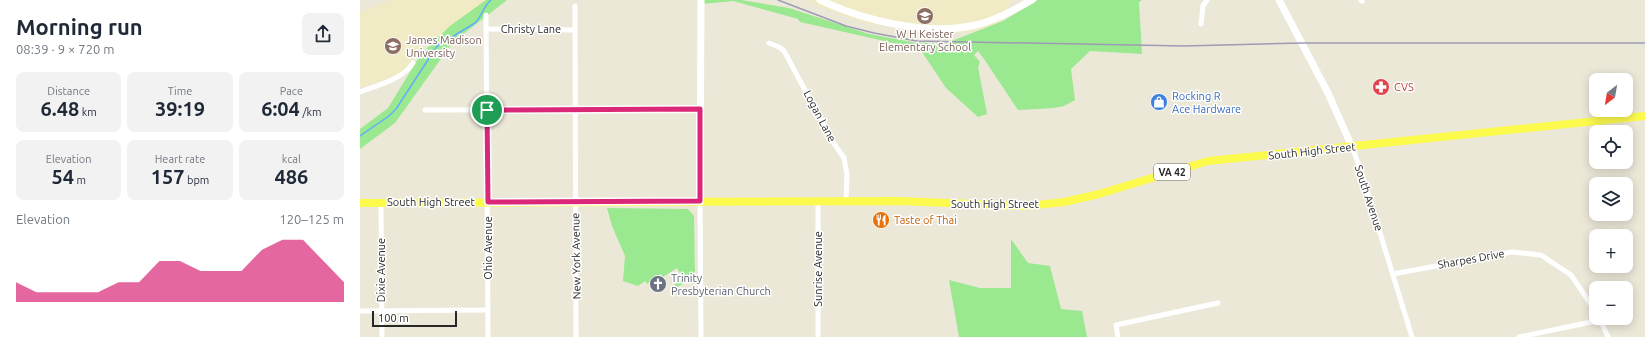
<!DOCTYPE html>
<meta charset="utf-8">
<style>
:root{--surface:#fff;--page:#f2f2f3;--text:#1f2937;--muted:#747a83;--accent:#db2777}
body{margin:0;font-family:Ubuntu,sans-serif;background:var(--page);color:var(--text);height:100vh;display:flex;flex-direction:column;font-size:15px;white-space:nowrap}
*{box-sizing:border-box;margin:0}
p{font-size:13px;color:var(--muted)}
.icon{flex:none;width:22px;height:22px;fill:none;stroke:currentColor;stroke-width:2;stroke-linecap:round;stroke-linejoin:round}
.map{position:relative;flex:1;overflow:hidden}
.panel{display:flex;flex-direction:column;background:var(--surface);width:360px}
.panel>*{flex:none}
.needle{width:26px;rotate:211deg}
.fabs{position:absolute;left:1229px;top:73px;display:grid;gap:8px}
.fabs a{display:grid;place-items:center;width:44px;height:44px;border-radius:8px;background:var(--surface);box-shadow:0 2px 10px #0003;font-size:20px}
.scale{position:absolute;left:12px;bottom:10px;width:85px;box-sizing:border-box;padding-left:4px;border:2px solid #282828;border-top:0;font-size:11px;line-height:14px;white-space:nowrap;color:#282828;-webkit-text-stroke:3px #fff;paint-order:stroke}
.pin{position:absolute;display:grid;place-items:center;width:34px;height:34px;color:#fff;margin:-17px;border:2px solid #fff;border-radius:50%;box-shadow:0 1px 4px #0007}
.round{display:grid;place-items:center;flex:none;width:42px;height:42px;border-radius:8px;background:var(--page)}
.head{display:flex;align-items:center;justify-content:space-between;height:68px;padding:0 16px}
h1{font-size:22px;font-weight:600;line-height:30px}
.figures{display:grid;grid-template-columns:repeat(3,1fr);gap:6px;height:68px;padding:4px 16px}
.figures div{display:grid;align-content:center;border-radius:8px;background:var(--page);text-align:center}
.figures b{font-size:20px;font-weight:600}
.figures small{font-size:11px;font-weight:400}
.figures p{font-size:11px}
.chart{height:112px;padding:8px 16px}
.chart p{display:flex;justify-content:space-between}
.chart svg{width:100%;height:72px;margin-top:4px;fill:var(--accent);opacity:.7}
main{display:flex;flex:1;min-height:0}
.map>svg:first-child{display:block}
.education{fill:#f0ebc5}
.green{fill:#9ae88f}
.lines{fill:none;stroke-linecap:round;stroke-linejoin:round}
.stream{stroke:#61aff9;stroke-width:1.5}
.street{stroke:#fff;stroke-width:5}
.secondary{stroke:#fff;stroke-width:7}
.primary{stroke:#fcfa4d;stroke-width:8}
.rail{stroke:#9d9bb5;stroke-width:1.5}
.route-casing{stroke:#fff;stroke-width:8}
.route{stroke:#db2777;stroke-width:5}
.labels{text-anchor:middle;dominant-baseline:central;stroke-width:3;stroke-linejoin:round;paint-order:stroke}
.shield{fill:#fff;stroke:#686868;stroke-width:1}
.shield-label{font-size:10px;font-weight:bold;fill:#282828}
.street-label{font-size:11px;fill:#282828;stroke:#fff}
.education-label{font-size:11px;fill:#785e54;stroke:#fff}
.health-label{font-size:11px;fill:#be3a42;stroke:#fff;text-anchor:start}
.shop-label{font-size:11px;fill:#366cbe;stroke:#fff;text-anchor:start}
.food-label{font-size:11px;fill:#c56008;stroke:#fff;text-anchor:start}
.worship-label{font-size:11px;fill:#5b616d;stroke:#fff;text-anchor:start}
</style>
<main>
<section class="panel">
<div class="head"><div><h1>Morning run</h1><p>08:39 · 9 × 720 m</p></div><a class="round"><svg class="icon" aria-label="share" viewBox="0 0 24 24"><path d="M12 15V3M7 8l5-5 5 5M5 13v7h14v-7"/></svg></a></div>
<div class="figures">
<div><p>Distance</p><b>6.48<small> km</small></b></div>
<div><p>Time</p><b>39:19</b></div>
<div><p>Pace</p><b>6:04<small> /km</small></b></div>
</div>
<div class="figures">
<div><p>Elevation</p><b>54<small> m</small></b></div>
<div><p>Heart rate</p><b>157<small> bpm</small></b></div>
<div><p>kcal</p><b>486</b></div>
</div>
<div class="chart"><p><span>Elevation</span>120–125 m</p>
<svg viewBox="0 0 160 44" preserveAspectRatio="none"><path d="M0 44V32L10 38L20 38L30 38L40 38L50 32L60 32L70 19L80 19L90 25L100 25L110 25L120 12L130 6L140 6L150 19L160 32V44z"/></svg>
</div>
</section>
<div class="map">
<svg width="1285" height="337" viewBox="0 0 1285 337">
<rect width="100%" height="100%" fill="#ece8d8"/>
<g class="education">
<path d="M30,0H133L86,36L74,37L59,55L41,73L0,88V13Z"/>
<path d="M446,0H651L643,21L608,33L562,32L505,23L458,6Z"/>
</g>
<g class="green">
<path d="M126,0H147L93,42L35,123L0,149V129L28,108L61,54L90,26Z"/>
<path d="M341,0H381L429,8L509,34L552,42L584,44L643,21L678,0H782L779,2L782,54L730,51L711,69L715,100L704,106L694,108L658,110L624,59L618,51L614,55L620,62L618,67L627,114L618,117L586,88L560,49L440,22L438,19L373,1L341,4Z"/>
<path d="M247,208L328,209L334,216L335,276L316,288L314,285L323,278L317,268L303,277L301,274L294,279L296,282L295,283L292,280L287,284L285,281L278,286L263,281L265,256L252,226Z"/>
<path d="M651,239L668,263L690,266L701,309L722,311L727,337H599L589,280L620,288H651Z"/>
</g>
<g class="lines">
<path class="stream" d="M0,136L29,116L36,109L77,46L115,23C122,16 123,7 131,0"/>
<g class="street">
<path d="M1001,0L1002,1"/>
<path d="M215,6L216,337"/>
<path d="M126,15L128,337"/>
<path d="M841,24L843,6L847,0"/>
<path d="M126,29L215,30"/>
<path d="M409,43L419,47L424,51L473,142L484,158L487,174L486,201"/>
<path d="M0,92C18,85 42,80 53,63"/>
<path d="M65,110L340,109"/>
<path d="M992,147L1001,171L1052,337"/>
<path d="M340,201L341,337"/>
<path d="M458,201V337"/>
<path d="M21,203L22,337"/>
<path d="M1033,274L1152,252L1181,255L1211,275L1236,312"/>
<path d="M0,311L128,310"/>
<path d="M1240,319L1248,337"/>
<path d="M758,337L756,325L858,303"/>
<path d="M1159,337L1241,320"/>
</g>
<g class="secondary">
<path d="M460,0C505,21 567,36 616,25C636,20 654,10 672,0"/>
<path d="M919,0L968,93L992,147"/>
<path d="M340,201L341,0"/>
</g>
<path class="primary" d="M0,203L539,201L666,206L704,202L739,194L848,161L1285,116"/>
<path class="rail" d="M418,0L486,26L514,33L557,41L824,46L942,43H1285"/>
</g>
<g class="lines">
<g class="route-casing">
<path id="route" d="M340,109V201L128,202L127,110Z"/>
</g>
<use href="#route" class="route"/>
</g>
<defs>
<g id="school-disc" transform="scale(0.9)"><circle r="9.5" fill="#8d6e63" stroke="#fff"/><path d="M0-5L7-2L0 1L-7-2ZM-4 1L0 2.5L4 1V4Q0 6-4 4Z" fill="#fff"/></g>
<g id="university-disc" transform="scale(0.9)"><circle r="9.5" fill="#8d6e63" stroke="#fff"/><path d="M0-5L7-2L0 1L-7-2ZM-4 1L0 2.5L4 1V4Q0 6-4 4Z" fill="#fff"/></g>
<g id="pharmacy-disc" transform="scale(0.9)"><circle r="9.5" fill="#e0444e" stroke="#fff"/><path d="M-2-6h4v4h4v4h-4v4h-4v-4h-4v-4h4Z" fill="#fff"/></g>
<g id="shop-disc" transform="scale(0.9)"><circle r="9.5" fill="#3f7fe0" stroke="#fff"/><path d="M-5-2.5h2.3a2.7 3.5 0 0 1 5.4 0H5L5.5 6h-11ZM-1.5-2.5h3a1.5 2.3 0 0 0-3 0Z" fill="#fff"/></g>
<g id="restaurant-disc" transform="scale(0.9)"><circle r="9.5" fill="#e8710a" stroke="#fff"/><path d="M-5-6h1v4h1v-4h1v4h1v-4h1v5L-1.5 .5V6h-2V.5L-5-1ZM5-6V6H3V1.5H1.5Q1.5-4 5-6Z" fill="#fff"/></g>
<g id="church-disc" transform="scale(0.9)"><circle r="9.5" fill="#6b7280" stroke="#fff"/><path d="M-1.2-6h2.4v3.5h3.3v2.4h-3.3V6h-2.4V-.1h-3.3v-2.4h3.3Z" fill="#fff"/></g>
</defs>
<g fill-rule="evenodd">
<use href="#school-disc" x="565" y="16"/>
<use href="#university-disc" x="33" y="46"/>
<use href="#pharmacy-disc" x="1021" y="87"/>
<use href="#shop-disc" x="799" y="102"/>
<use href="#restaurant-disc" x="521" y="220"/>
<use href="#church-disc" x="298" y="284"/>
</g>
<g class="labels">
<rect class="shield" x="794" y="164" width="36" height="16" rx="3"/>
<g class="shield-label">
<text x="812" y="172">VA 42</text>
</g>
<g class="street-label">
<text x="171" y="29">Christy Lane</text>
<text transform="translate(460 116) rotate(62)">Logan Lane</text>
<text transform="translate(952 151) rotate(-6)">South High Street</text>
<text transform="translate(1009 198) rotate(72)">South Avenue</text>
<text x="71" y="202">South High Street</text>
<text x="635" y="204">South High Street</text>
<text transform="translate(128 248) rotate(-90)">Ohio Avenue</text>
<text transform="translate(216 256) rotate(-91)">New York Avenue</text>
<text transform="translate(1111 259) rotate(-10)">Sharpes Drive</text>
<text transform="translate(458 269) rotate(-90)">Sunrise Avenue</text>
<text transform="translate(21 270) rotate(-90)">Dixie Avenue</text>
</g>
<g class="education-label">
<text x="565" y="34">W H Keister<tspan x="565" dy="13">Elementary School</tspan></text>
<text x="46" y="40" text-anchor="start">James Madison<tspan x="46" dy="13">University</tspan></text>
</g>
<g class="health-label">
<text x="1034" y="87">CVS</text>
</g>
<g class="shop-label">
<text x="812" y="96">Rocking R<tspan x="812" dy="13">Ace Hardware</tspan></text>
</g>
<g class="food-label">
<text x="534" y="220">Taste of Thai</text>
</g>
<g class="worship-label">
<text x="311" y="278">Trinity<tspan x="311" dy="13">Presbyterian Church</tspan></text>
</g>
</g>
</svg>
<div class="fabs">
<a><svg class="needle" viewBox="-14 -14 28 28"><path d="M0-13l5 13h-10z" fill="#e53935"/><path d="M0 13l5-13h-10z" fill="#747a83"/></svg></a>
<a><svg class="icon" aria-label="locate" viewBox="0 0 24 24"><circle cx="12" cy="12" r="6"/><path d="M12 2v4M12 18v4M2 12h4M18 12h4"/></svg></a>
<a><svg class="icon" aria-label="layers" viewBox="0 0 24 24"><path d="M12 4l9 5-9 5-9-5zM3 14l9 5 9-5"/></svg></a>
<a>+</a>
<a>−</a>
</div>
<div class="scale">100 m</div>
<div class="pin" style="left:127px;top:110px;background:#1e9e55"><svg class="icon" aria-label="arrive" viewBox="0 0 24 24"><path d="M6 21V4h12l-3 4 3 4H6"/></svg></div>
</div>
</main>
